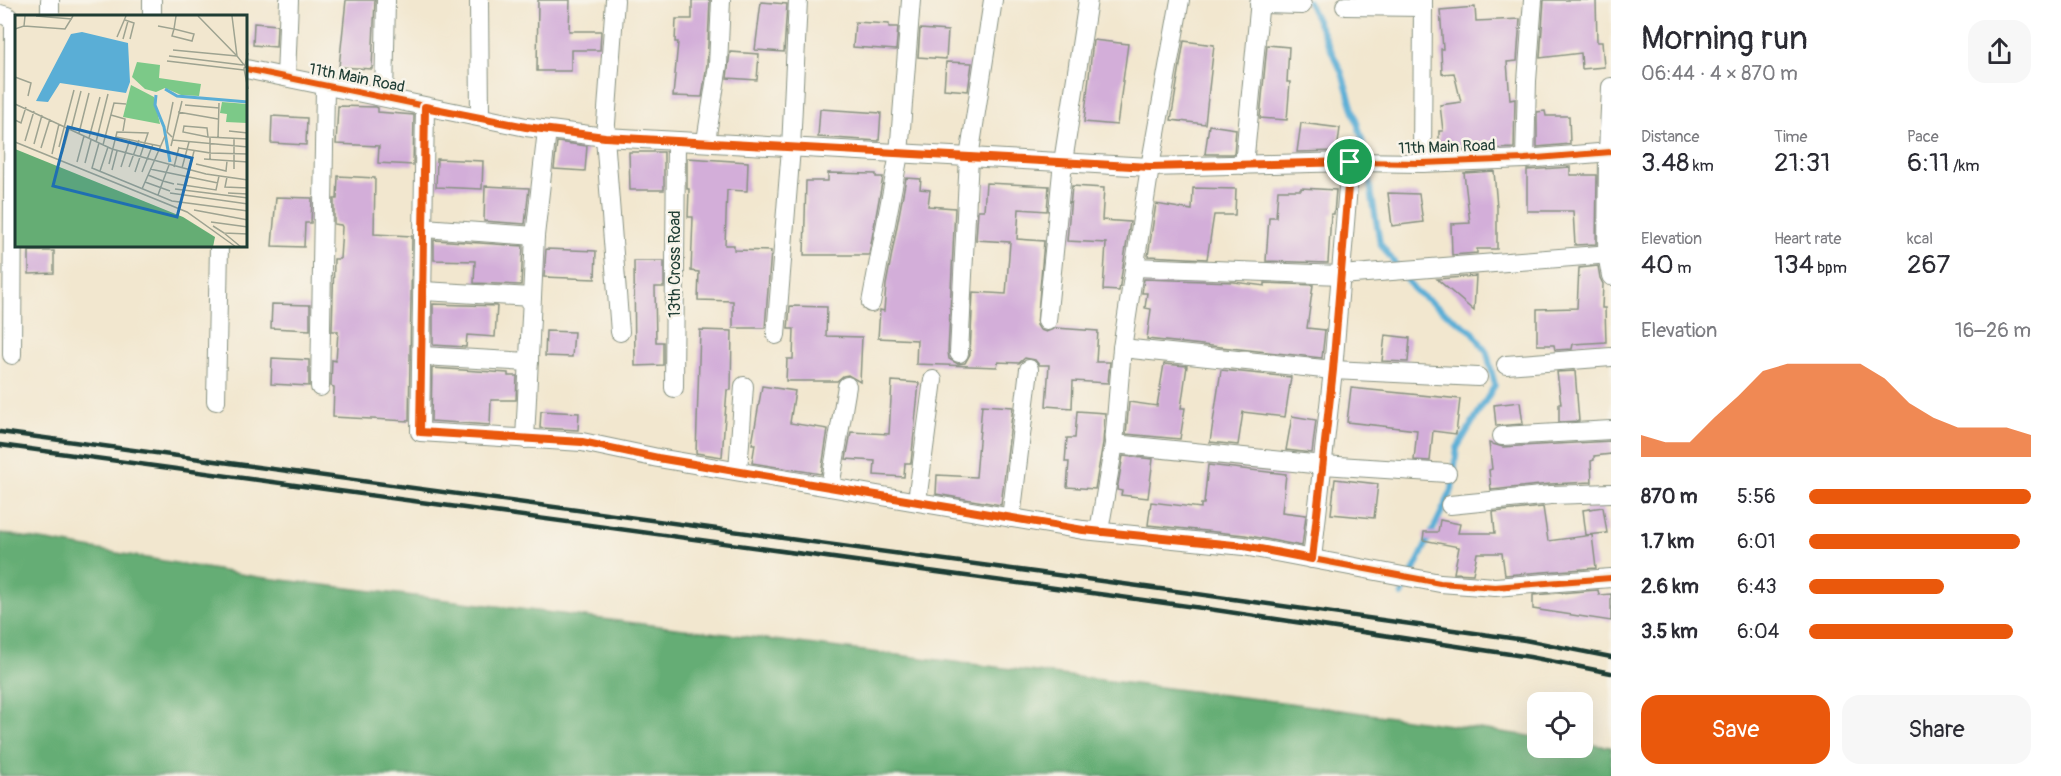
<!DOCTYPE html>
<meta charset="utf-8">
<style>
:root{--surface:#fff;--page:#f7f7f7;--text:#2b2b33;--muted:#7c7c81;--accent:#ea580c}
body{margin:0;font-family:Pangolin,sans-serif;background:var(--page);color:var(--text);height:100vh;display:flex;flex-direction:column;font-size:22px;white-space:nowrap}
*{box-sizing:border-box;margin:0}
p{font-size:20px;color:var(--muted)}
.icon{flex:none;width:33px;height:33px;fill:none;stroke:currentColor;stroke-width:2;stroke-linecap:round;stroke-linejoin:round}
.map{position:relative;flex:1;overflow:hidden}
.sheet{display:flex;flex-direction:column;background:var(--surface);width:450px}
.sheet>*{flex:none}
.controls{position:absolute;left:1527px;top:692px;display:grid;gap:12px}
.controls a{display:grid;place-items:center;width:66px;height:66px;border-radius:12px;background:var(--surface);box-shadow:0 6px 24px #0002;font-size:30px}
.pin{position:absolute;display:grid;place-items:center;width:51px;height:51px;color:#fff;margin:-26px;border:3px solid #fff;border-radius:50%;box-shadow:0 2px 6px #0007}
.round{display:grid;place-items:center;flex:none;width:63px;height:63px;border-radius:18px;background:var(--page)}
.headline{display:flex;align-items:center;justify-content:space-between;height:102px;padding:0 30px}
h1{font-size:33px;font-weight:600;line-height:45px}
.stats{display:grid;grid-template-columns:repeat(3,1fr);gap:9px;height:102px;padding:6px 30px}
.stats div{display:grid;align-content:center}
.stats b{font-size:26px;font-weight:600}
.stats small{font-size:16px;font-weight:400}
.stats p{font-size:16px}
.chart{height:168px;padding:12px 30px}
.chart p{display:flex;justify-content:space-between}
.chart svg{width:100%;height:108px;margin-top:6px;fill:var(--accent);opacity:.7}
.primary-button{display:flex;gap:12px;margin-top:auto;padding:12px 30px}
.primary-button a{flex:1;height:69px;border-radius:18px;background:var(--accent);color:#fff;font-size:24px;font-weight:600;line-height:69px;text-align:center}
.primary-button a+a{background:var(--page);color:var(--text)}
ul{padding:0 30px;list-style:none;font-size:20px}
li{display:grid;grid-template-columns:96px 72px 1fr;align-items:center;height:45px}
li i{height:15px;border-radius:8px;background:var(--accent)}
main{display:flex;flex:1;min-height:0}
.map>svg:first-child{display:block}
.forest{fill:#65ad74;stroke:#427554;stroke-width:1.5}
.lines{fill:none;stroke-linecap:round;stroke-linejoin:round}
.stream{stroke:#5aaed6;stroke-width:6}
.building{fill:#d3aed9}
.street-casing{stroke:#889282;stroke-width:20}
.street{stroke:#fff;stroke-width:18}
.rail{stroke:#1f3d34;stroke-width:4.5}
.cycleway-casing{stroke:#f7f3e8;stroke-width:10}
.cycleway{stroke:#e8590c;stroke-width:6}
.route-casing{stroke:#fff;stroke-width:12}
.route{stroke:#ea580c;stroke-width:8}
.labels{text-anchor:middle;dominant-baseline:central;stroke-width:5;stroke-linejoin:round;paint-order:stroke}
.street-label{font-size:16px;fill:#1f3d34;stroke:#f7f3e8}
.inset-river{fill:none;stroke:#5aaed6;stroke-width:3}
.inset-road{fill:none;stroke:#9ea391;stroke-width:1.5}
.view{fill:#1f6fb2;fill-opacity:0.15;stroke:#1f6fb2;stroke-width:3}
.inset-edge{fill:none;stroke:#1f3d34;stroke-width:3}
</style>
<main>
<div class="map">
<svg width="1611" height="776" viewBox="0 0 1611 776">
<rect width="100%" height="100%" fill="#f7f3e8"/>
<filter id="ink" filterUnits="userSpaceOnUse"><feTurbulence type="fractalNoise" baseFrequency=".0167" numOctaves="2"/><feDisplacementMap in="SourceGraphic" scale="12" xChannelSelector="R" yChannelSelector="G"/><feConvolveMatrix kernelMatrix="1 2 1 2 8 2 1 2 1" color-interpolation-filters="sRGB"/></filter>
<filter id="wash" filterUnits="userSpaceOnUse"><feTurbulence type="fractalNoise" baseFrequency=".008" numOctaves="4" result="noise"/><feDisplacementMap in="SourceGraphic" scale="24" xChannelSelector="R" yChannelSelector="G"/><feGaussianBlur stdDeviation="1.35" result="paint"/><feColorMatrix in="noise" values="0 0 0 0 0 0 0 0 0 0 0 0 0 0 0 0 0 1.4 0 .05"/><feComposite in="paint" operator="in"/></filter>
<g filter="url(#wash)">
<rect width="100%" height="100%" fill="#f2e7cf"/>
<path class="forest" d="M0,533L258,577L1282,702L1537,737L1538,747H1582L1583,744L1611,747V776H0Z"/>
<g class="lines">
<path class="stream" d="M1308,2L1342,73L1362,139L1380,243L1415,291L1473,332L1487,353L1495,385L1457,448L1452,490L1402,595"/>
</g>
<g id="blocks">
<g class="building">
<path d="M346,0H375L372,69L339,67Z"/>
<path d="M538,0H570L569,31H601L600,50H571V71H537Z"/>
<path d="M692,0H710L707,64L702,97L673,96L678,42H675L676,19H692Z"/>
<path d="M1544,0H1596L1597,42H1602L1604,67L1582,69L1581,53L1540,58Z"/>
<path d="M761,2L787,4L784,52L755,50Z"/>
<path d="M1475,7L1476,21L1520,19L1517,61L1507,62L1510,100L1515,99L1514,148L1439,151V131H1443L1440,105L1461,102L1454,73L1442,74L1441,49H1443L1440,10Z"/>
<path d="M855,22L889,24V27H898L896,50L853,47Z"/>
<path d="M254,23L277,25L276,47L253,45Z"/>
<path d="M920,29L948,31L946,59L918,57Z"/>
<path d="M1093,40L1128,44L1117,125L1084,122Z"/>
<path d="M1184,41L1214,45L1205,124L1171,120Z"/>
<path d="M1267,45L1289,47L1287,82H1290L1287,120L1260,118Z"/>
<path d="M730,52L759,54L757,80L727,78Z"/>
<path d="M946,62L972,63L968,91L944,89Z"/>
<path d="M338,106L376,107L378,108V112L414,115L413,165L378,163L379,146L336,144Z"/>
<path d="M820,109L881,113L879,141L818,137Z"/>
<path d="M1545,111L1546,116H1569L1570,144L1537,147V112Z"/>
<path d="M272,116L307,118L306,145L271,143Z"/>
<path d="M1301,123L1340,128L1337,151L1297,152Z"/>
<path d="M1209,125L1236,129L1234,154H1205Z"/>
<path d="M557,142L587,146L585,171L554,169Z"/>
<path d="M629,152H664V190H630Z"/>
<path d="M687,158L748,162L747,191L727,190L725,245H734V250L771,251L765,328H733V301L698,300L699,272L691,271L693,217H688L689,189H687Z"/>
<path d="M437,159L483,161L482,189L436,187Z"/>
<path d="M1570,167V175H1597L1596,244L1575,245L1573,211H1527V170Z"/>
<path d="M1494,171L1497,207V249H1477V253L1452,255L1451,224L1470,223L1464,173Z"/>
<path d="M828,173L876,174V177H883L869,255H804L806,181H828Z"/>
<path d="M338,176L375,178L374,234L412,236L409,421L333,417L334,387L331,386L332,360L336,361L338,331H332L334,259H340L342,227L341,225L334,224V199H337Z"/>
<path d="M906,178L921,179L920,189L930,190L928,206L955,208L948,352L949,359L958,364L965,363L970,354L973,292L1006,294L1010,242L976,240L978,210H984L986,183L1049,186L1047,211L1019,209L1017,239L1044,241L1037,325L1040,330L1046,332L1056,328L1098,331L1096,362H1110L1108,383L1073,381L1072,408L1046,406L1049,365H1039L1035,360L1025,358L1019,363L998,362L997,367L916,364L917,340L878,338L880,310L884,311L886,285Z"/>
<path d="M485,186L529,188L525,224L484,221Z"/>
<path d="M1072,186L1104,188L1102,220L1130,222L1119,291L1103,290L1106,243L1067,241Z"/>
<path d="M1193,188L1236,189L1235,215H1214L1207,259L1148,256L1156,204L1192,210Z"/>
<path d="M1301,188L1336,190L1334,214H1331L1328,263L1266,261L1269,217H1276L1278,190H1301Z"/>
<path d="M1388,193L1419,194L1423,222L1392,226Z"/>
<path d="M276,197L312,198L311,223H305L304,247L272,246Z"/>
<path d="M434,240L523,246L521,285L474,283L475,261L434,260Z"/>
<path d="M546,249L596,251L595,279L544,277Z"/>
<path d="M29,251H54V273L29,274Z"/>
<path d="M634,261H664V287H655L656,342H663V365L635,366Z"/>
<path d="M1598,266L1600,278L1603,284L1602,308H1605L1606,342L1573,344L1572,349L1555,350L1554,345H1537V309L1577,308L1579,268Z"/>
<path d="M1476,276L1474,311L1437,279Z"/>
<path d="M1144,279L1234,282L1265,286V283L1313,285L1307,328L1325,330L1322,358L1147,339L1151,309L1145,308L1147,293H1142Z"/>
<path d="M272,304L310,305V330L271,328Z"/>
<path d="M433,304L497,306L495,337L467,335L466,347L433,345Z"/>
<path d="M790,306L827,307L826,336L862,337L860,382L848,375L843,376L837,381H786L787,359H793L794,329H788Z"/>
<path d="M700,330L732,331L731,390H727L722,457L696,453Z"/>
<path d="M546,331L574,332L572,357L545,356Z"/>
<path d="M1385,335L1410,338L1408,362L1382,361Z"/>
<path d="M272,358L309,360V386L271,384Z"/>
<path d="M1164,364L1187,366L1181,408H1185L1180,439L1126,434L1129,402L1157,406Z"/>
<path d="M432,368L508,373V376H517L516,400H491L490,425L431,421Z"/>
<path d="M1221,370L1291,377L1285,417L1243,412L1238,445L1210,442Z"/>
<path d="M1575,371L1579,421L1559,422V404H1561L1557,372Z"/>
<path d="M892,381L919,383L911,463H905L904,477L874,475L875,461L846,459L851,432L889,434Z"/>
<path d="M762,386L795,391L790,423L828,429L821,474L752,463L755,444H752Z"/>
<path d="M1351,388L1460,399L1456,434L1433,431L1430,461L1414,460L1417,430L1347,422Z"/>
<path d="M1520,402L1523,424L1496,426L1494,405Z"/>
<path d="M982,405L1013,407L1001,505L936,494L937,475L976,477Z"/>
<path d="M541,411L579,413L578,430L540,428Z"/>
<path d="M1077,411L1105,413L1103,443L1095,489L1067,487L1069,462H1065L1067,438H1075Z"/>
<path d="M1292,416L1316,420L1312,453L1286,450Z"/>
<path d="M1611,441V454L1594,456V460L1591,461L1592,482L1550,484L1491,490L1489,470L1492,469L1489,443L1503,447Z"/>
<path d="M1123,456L1153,459L1148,498L1121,495L1122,491L1117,490Z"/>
<path d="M1208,465L1286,474L1282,512L1306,515L1302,546L1245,535L1148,525L1151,502L1201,508V504H1204Z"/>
<path d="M1335,479L1378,484L1374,518L1331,514Z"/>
<path d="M1543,507L1548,541L1592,535L1596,568L1505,575L1502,553H1477L1473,574L1454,573L1459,547L1423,540L1424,532H1438L1440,520L1460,524L1458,533H1495L1493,512Z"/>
<path d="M1603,507L1607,533L1586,535L1583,510Z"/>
<path d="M1598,590L1599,595L1611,594V621L1533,609V595Z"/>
</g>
</g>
</g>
<g filter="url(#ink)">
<use href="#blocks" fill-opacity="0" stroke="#889282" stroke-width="1.5"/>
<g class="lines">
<g class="street-casing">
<g id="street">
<path d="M50,0V16"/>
<path d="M479,0L480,116"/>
<path d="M615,0L605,137L620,332"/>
<path d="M1259,4L1302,5"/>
<path d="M1345,6L1423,7"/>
<path d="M0,14L7,16L16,24"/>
<path d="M152,16V0"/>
<path d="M246,69L526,127L605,137L1150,167L1350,162L1422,163L1525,159L1611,152"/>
<path d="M286,77L289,0"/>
<path d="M1611,87L1608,152L1607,254L1611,276"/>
<path d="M384,97L386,0"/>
<path d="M425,107L420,432L582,442L658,458L1083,530L1244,546L1440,583L1495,587L1611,578"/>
<path d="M706,141L718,65L721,0"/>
<path d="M1525,159L1527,81L1533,0"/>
<path d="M1422,163L1423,0"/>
<path d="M1244,165L1260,0"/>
<path d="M424,228L535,236"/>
<path d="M1134,267L1341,275L1611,254"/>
<path d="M423,291L532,297"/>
<path d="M871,303L899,154L911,0"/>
<path d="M1047,321L1063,162L1088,0"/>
<path d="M776,335L791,148L798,0"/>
<path d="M1122,348L1333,370L1350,162"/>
<path d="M959,353L969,158L993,0"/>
<path d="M12,355L14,24"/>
<path d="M422,356L529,362"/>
<path d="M1506,365L1611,357"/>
<path d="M320,387L325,87"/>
<path d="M674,388L676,141"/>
<path d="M216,401L219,246"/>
<path d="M1502,436L1611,430"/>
<path d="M525,439L535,236L547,130"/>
<path d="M1114,444L1323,465L1447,473"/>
<path d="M738,471L744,386"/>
<path d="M830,487L847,386"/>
<path d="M917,501L933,380"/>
<path d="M1450,505L1551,495L1611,493"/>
<path d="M1011,518L1029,369"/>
<path d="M1099,531L1114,444L1122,348L1150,167L1180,0"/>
<path d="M1312,559L1333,370L1478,377"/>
</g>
</g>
<use href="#street" class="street"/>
<g class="rail">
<path d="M0,432L1190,593L1525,640L1611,657"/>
<path d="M0,445L1202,608L1530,657L1611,673"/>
</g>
<g class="cycleway-casing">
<g id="cycleway">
<path d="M246,69L526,127L605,137L1150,167L1350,162L1422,163L1525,159L1611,152"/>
<path d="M425,107L420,432L582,442L658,458L1083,530L1244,546L1440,583L1495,587L1611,578"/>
</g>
</g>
<use href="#cycleway" class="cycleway"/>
</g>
</g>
<g class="lines" filter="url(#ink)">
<g class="route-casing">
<path id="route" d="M425,107L526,127L605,137L1150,167L1350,162L1333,370L1312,559L1244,546L1083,530L658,458L582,442L420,432Z"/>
</g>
<use href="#route" class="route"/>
</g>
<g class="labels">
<g class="street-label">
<text transform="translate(357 78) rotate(11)">11th Main Road</text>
<text transform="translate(1447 147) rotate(-2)">11th Main Road</text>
<text transform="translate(675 264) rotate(-90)">13th Cross Road</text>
</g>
</g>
<g transform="translate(15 15)">
<rect width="232" height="232" fill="#f2e7cf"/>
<path d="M122,47L145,50L144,63L186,69L184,81L166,80L150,73L141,77L130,74L117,62ZM116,70L139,82L145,109L108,102ZM207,87L232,89V108L211,107L212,99L205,98Z" fill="#7cc988"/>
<path d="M0,134L168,202L200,222L198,232H0Z" fill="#65ad74"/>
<path d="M67,17L113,28L115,67L111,78L45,68L33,87L21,86L56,19Z" fill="#5aaed6"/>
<path class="inset-river" d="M150,74L162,81L233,87M141,80L140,90L149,112L155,147"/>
<path class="inset-road" d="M21,1L57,4M183,1L222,41M217,1L222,41L233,55M110,5L119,8L115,24M9,11L50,14L58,1M143,11L159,14L157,21L177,26L179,19L159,14L161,1M0,14L9,11L10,1M102,22L111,1M108,24L113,6M158,35L222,41M233,38L229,54L233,74M154,41L228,50M152,46L229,55M0,62L16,68L13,81M0,89L97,134L191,159L233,165M170,90L204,93M163,97L203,104M96,100L110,104L108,116M0,105L6,108L11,92M56,115L66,76M214,116L233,118M64,118L74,78M101,122L145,131M157,122L152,117L158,87M193,122L192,113L169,111L168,117L193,122L233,124M195,122V138L233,139M74,123L85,82M203,123L204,88M219,124V154M157,125L233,132M10,126L19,96M0,127L172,197L221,232M81,127L93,79M84,128L77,153L157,186L233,196M19,129L27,100M88,130L99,88L111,89M156,131L167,86M44,132L59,75M26,133L35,104M164,133L195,138V145M37,139L44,109M47,139L54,114M189,144L233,147M62,147L69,121M70,148L76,125M94,149L102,117L133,118L120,157M181,149L211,156L212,146M106,152L115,124M114,152L124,125M159,152L164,132M167,153L174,127M135,154L203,168M97,155L102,136M85,156L93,132M127,157L138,129M133,160L148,166L154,150M212,162L210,172L233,173M130,167L155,176M162,169L201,175L204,161M171,170L179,136M127,174L150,121M160,174L233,183M155,178L233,189M213,178L233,179M143,180L148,166L159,169M179,195L233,205M196,207L233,212M198,211L209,218L233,219M209,218L226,232"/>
<path class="view" d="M53,112L177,143L162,202L38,171Z"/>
<rect width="232" height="232" class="inset-edge"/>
</g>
</svg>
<div class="controls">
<a><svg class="icon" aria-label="locate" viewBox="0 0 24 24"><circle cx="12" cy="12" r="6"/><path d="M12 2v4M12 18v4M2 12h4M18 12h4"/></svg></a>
</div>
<div class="pin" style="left:1350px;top:162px;background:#1e9e55"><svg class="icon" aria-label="arrive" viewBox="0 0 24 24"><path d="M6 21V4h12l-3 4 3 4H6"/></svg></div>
</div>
<section class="sheet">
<div class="headline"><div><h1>Morning run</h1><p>06:44 · 4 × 870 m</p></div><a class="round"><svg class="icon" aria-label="share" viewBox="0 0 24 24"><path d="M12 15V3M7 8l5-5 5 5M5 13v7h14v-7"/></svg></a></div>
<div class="stats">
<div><p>Distance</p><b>3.48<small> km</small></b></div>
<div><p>Time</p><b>21:31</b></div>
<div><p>Pace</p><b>6:11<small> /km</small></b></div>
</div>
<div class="stats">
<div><p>Elevation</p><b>40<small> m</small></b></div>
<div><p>Heart rate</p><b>134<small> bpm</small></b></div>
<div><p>kcal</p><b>267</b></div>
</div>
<div class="chart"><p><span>Elevation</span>16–26 m</p>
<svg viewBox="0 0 160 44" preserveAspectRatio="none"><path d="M0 44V35L10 38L20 38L30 28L40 19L50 9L60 6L70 6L80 6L90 6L100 12L110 22L120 28L130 32L140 32L150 32L160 35V44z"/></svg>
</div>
<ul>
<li><b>870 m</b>5:56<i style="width:100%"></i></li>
<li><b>1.7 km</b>6:01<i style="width:95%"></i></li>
<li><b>2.6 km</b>6:43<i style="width:61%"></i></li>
<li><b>3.5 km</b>6:04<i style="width:92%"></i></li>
</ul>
<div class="primary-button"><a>Save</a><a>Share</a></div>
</section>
</main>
